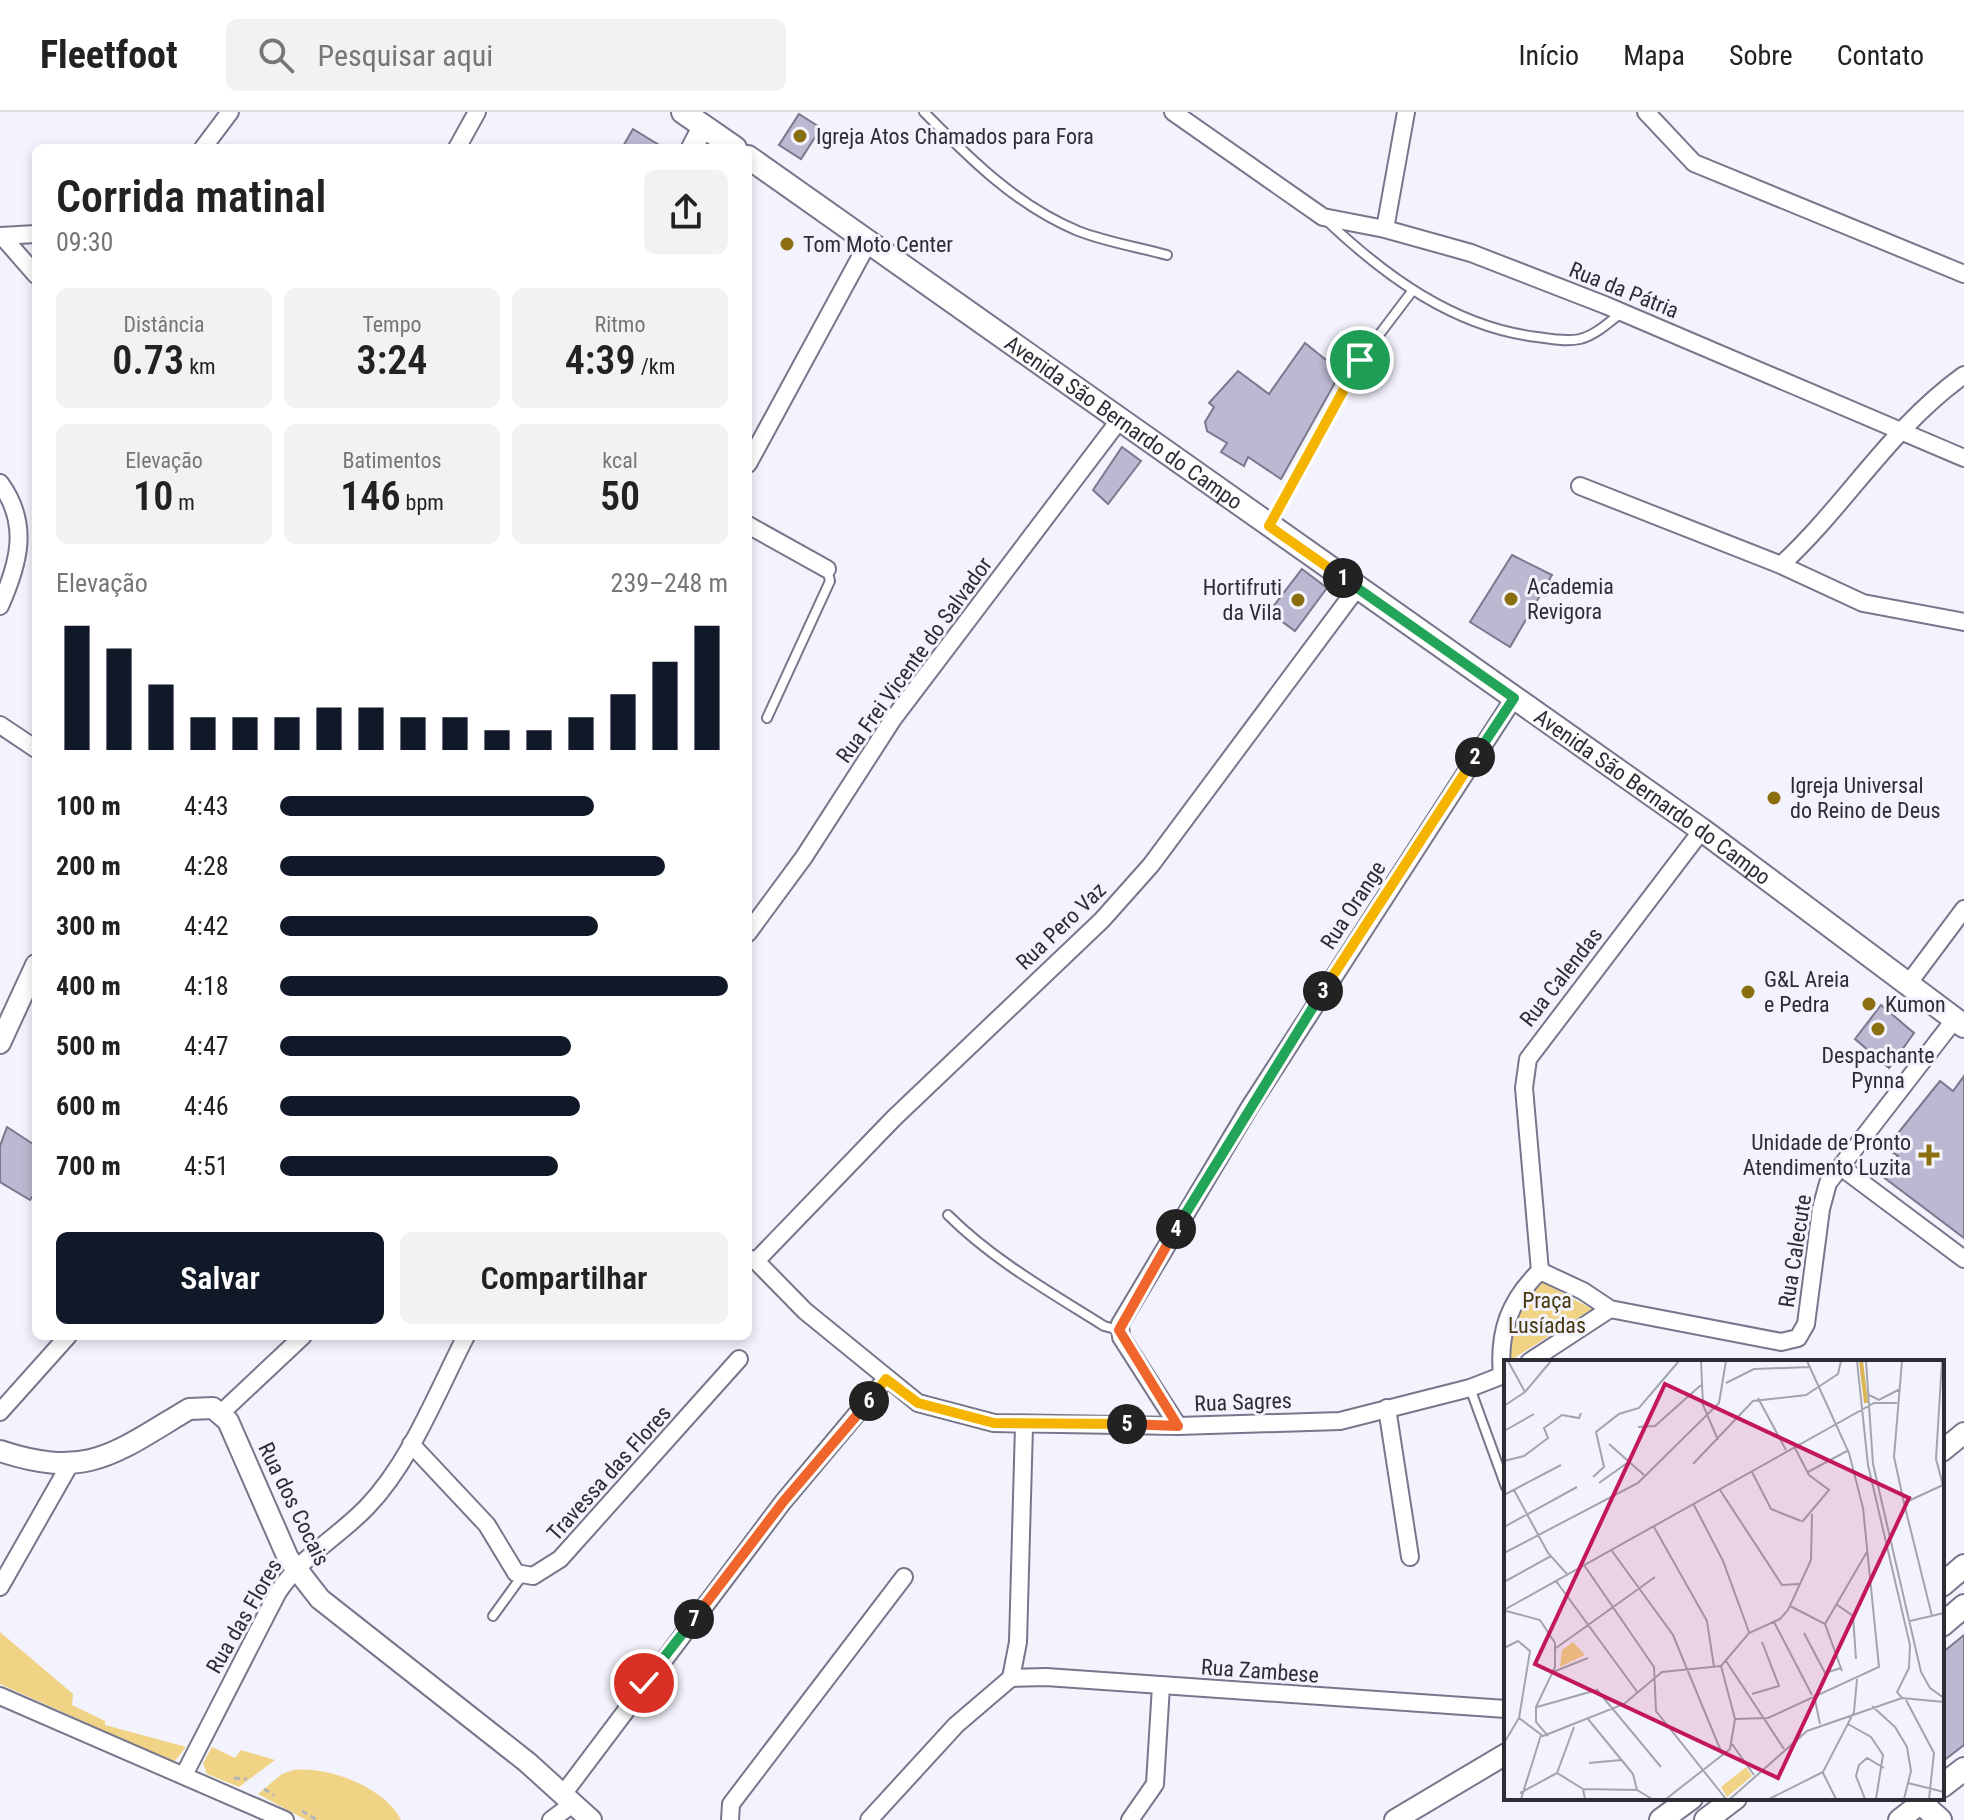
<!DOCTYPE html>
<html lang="pt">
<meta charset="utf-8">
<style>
:root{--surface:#fff;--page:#f2f2f2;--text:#222;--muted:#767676;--line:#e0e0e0;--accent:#111827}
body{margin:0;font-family:"Roboto Condensed",sans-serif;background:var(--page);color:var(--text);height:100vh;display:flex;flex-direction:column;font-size:30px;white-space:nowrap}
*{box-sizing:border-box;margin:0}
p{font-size:26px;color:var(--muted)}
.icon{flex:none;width:44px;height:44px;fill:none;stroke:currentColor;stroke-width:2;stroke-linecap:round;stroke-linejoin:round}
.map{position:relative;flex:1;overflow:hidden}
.drawer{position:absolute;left:32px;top:32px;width:720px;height:1196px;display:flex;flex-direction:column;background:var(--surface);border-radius:12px;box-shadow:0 4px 12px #0003}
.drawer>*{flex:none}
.pin{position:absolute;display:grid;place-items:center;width:68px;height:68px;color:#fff;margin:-34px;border:4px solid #fff;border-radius:50%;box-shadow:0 2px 8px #0007}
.km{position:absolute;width:40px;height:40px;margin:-20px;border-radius:50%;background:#222;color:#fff;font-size:22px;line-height:40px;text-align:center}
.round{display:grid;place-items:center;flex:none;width:84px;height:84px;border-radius:12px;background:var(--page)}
.headline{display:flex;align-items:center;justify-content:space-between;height:136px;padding:0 24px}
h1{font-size:44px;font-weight:600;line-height:60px}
.metrics{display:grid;grid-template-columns:repeat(3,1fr);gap:12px;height:136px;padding:8px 24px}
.metrics div{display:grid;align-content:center;border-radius:12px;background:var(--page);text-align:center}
.metrics b{font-size:40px;font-weight:600}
.metrics small{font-size:22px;font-weight:400}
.metrics p{font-size:22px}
.chart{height:224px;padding:16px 24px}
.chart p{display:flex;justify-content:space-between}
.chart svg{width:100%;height:144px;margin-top:8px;stroke:var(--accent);stroke-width:6}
.cta{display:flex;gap:16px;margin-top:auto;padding:16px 24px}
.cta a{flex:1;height:92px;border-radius:12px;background:var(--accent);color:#fff;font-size:32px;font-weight:600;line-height:92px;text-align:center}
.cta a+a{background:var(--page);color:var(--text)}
ul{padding:0 24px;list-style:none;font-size:26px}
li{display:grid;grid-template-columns:128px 96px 1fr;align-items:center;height:60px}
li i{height:20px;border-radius:10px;background:var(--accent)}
header{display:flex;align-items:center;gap:48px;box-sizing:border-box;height:112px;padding:0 40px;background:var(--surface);border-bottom:2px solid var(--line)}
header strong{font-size:38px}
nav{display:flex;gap:44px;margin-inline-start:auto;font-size:28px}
.search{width:560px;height:72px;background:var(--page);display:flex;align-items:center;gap:20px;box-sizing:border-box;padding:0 28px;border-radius:12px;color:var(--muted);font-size:30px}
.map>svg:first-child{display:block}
.green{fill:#f1d385}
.building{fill:#bab9d1;stroke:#79788f;stroke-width:2}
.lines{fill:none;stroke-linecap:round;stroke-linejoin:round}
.service-casing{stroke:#77768c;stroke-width:12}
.minor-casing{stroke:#77768c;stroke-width:20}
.tertiary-casing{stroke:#77768c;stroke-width:24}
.secondary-casing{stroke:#77768c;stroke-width:26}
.path{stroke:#b4b4be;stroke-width:3;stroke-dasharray:6 4;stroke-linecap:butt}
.service{stroke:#fff;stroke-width:8}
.minor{stroke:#fff;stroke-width:16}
.tertiary{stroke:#fff;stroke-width:20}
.secondary{stroke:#fff;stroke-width:22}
.split-1-casing{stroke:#fff;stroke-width:16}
.split-2-casing{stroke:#fff;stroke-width:16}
.split-3-casing{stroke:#fff;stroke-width:16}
.split-4-casing{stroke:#fff;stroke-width:16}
.split-5-casing{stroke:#fff;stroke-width:16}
.split-6-casing{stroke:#fff;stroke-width:16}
.split-7-casing{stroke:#fff;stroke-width:16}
.split-8-casing{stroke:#fff;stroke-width:16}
.split-1{stroke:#f5b400;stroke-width:10}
.split-2{stroke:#22a559;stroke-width:10}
.split-3{stroke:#f5b400;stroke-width:10}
.split-4{stroke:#22a559;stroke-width:10}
.split-5{stroke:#f0652b;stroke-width:10}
.split-6{stroke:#f5b400;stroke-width:10}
.split-7{stroke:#f0652b;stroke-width:10}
.split-8{stroke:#22a559;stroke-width:10}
.poi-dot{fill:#8b6e0f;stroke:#f3f3fd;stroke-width:3}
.labels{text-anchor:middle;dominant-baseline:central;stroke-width:6;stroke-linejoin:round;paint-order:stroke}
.poi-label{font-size:22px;fill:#2d2d36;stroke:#f3f3fd;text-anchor:start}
.street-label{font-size:22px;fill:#2d2d36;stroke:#f3f3fd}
.park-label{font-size:22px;fill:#48390e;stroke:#f3f3fd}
.inset-river{fill:none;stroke:#d9b551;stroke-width:4}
.inset-road{fill:none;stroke:#a4a4ad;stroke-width:2}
.view{fill:#c2185b;fill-opacity:0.15;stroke:#c2185b;stroke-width:4}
.inset-edge{fill:none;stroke:#2d2d36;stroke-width:4}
</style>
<header>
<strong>Fleetfoot</strong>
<div class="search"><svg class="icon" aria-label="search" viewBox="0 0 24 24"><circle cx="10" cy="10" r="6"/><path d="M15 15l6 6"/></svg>Pesquisar aqui</div>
<nav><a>Início</a><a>Mapa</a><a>Sobre</a><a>Contato</a></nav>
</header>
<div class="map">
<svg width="1964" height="1708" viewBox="0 0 1964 1708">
<rect width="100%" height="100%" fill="#f3f3fd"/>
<g class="green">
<path d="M1542,1170L1592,1197L1511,1248C1508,1218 1521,1191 1542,1170Z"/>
<path d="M0,1520L73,1582L72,1593L105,1609V1613L186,1635L174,1650L0,1572Z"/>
<path d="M212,1635L235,1646L241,1638L275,1648L239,1675L207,1662L203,1651Z"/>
<path d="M293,1658C329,1654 384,1675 401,1708H306L258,1682L282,1662Z"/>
</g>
<g class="building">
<path d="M799,2L821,16L801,47L779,33Z"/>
<path d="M633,17L664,36H622Z"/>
<path d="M1305,231L1341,260L1281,367L1248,345L1244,354L1221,340L1227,331L1207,319L1205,310L1214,295L1209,291L1238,259L1269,282Z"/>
<path d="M1122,335L1141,349L1108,392L1093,378Z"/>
<path d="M1512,443L1552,463L1510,535L1470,510Z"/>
<path d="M1302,457L1327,476L1295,519L1269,500Z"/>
<path d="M1881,893L1914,921L1889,956L1855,927Z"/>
<path d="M1964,964V1126L1882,1064L1898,1044L1886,1036L1940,969L1953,979Z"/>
<path d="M7,1015L36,1034V1079L30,1088L0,1070V1034Z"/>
<path d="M1964,1523V1633L1942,1650V1541Z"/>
</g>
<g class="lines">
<g class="service-casing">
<g id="service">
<path d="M924,0C970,47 1016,93 1078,119C1106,130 1138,135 1167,143"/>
<path d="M1326,108C1385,164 1454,215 1537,225C1551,227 1566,230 1580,227C1596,223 1609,210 1621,201"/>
<path d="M1271,410L1360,248L1413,178"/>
<path d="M767,606L830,469L827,457"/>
<path d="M948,1103C993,1148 1050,1180 1104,1214L1119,1218"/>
<path d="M1470,1276L1506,1375"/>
<path d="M493,1504L522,1464"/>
</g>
</g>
<g class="minor-casing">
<g id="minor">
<path d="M1173,0L1323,105L1385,117L1471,141L1605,193L1964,346"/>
<path d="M1646,0L1694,51L1964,162"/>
<path d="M203,36L230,0"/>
<path d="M457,36L477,0"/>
<path d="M1385,117L1406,0"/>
<path d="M0,124L36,122"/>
<path d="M2,124L36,163"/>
<path d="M748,352L869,129"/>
<path d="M0,371C30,412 19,451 0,494"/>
<path d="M1580,374L1781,453L1863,491L1964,510"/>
<path d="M748,413L827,457"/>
<path d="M1781,453C1847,392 1890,316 1964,263"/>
<path d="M0,613L36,637"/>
<path d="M748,821L804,745L893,607L1121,306"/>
<path d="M1908,872L1964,797"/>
<path d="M1841,1055L1964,1147"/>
<path d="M748,1146L756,1149L805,1199L918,1291L994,1311L1178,1314L1340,1309L1470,1276L1506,1262"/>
<path d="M756,1149L894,1006L1102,808L1151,753L1357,476"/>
<path d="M1540,1159L1583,1179L1610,1197L1781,1230L1798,1226L1806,1212L1821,1097L1828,1071L1955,907"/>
<path d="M1540,1159L1524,976L1528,947L1702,718"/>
<path d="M1529,1250L1610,1197"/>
<path d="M1502,1264C1498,1220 1509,1189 1540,1159"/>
<path d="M1387,1296L1410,1445"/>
<path d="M0,1300L68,1224"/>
<path d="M221,1301L303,1224"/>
<path d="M1178,1314L1121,1225L1120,1212L1249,996L1514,586"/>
<path d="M411,1332L487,1413L516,1461L533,1464L560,1447L739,1247"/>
<path d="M0,1475L70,1352"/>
<path d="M1011,1566L1046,1565L1506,1597"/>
<path d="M0,1584L285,1708"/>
<path d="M184,1663L278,1480C305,1441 336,1427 367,1395C411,1349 437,1280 466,1224"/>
<path d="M564,1681L783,1390L886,1267"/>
<path d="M551,1708L574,1691"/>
<path d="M730,1708L731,1692L904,1465"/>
<path d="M869,1708L956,1613L1011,1566L1018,1530L1024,1314"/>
<path d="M1130,1708L1155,1672L1161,1574"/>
</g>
</g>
<g class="tertiary-casing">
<g id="tertiary">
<path d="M692,36L703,15"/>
<path d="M0,931L36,853"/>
<path d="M0,1339C88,1368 115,1341 189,1297L213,1296L228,1309L288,1446L320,1487L527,1650L591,1708"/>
<path d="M1942,1339L1964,1321"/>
<path d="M1395,1708L1506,1642"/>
<path d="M1899,1708L1921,1691"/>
</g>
</g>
<g class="secondary-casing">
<g id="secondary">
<path d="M683,0L735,36"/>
<path id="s1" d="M748,45L1702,718L1964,914"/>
<path d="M1942,1473L1964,1454"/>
<path d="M1942,1513L1964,1494"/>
<path d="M1942,1674L1964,1657"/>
<path d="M1927,1686L1921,1691L1940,1708"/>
<path d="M1661,1708L1691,1686"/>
<path d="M1706,1708L1735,1686"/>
</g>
</g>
<g class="path">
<path d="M234,1666L247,1667"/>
<path d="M264,1677L274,1683"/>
<path d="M302,1699L317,1708"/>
</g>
<use href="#service" class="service"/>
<use href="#minor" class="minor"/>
<use href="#tertiary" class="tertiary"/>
<use href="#secondary" class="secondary"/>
</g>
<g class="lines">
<g class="split-1-casing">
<path id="split-1" d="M1343,466L1269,414L1360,248"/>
</g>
<g class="split-2-casing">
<path id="split-2" d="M1343,466L1514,586L1475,645"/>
</g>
<g class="split-3-casing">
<path id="split-3" d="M1323,879L1475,645"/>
</g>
<g class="split-4-casing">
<path id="split-4" d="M1176,1117L1323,879"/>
</g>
<g class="split-5-casing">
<path id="split-5" d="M1127,1312L1178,1314L1119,1218L1176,1117"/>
</g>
<g class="split-6-casing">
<path id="split-6" d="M869,1289L886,1267L918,1291L994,1311L1127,1312"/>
</g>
<g class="split-7-casing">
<path id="split-7" d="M694,1507L783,1390L869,1289"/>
</g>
<g class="split-8-casing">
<path id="split-8" d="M644,1571L694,1507"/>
</g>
<use href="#split-1" class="split-1"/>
<use href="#split-2" class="split-2"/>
<use href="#split-3" class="split-3"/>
<use href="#split-4" class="split-4"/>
<use href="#split-5" class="split-5"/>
<use href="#split-6" class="split-6"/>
<use href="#split-7" class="split-7"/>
<use href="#split-8" class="split-8"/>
</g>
<g class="poi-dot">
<circle cx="800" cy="24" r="8"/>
<circle cx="787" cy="132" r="8"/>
<circle cx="1511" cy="487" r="8"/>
<circle cx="1298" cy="488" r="8"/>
<circle cx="1774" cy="686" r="8"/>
<circle cx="1748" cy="880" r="8"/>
<circle cx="1869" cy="892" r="8"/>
<circle cx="1878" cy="917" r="8"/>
<path d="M1925 1031h8v8h8v8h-8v8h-8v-8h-8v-8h8z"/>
</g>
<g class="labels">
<g class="poi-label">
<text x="816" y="24">Igreja Atos Chamados para Fora</text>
<text x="803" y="132">Tom Moto Center</text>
<text x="1527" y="474">Academia<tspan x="1527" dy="25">Revigora</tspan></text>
<text x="1282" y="475" text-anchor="end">Hortifruti<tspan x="1282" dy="25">da Vila</tspan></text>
<text x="1790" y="673">Igreja Universal<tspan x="1790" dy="25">do Reino de Deus</tspan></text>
<text x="1764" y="867">G&amp;L Areia<tspan x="1764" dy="25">e Pedra</tspan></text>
<text x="1885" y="892">Kumon</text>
<text x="1878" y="943" text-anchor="middle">Despachante<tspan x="1878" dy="25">Pynna</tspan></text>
<text x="1911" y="1030" text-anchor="end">Unidade de Pronto<tspan x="1911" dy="25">Atendimento Luzita</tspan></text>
</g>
<g class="street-label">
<text transform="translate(1624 178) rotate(22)">Rua da Pátria</text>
<text stroke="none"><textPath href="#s1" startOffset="460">Avenida São Bernardo do Campo</textPath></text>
<text transform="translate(914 548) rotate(-54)">Rua Frei Vicente do Salvador</text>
<text stroke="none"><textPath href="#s1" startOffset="1108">Avenida São Bernardo do Campo</textPath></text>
<text transform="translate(1353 793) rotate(-57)">Rua Orange</text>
<text transform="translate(1061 814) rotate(-44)">Rua Pero Vaz</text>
<text transform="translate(1561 865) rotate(-52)">Rua Calendas</text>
<text transform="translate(1795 1139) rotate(-81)">Rua Calecute</text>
<text transform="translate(1243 1290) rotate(-2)">Rua Sagres</text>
<text transform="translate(609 1361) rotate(-48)">Travessa das Flores</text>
<text transform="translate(294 1392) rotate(64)">Rua dos Cocais</text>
<text transform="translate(244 1504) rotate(-60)">Rua das Flores</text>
<text transform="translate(1260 1559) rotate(4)">Rua Zambese</text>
</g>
<g class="park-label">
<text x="1547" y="1188">Praça<tspan x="1547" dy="25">Lusíadas</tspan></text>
</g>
</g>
<g transform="translate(1504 1248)">
<rect width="440" height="440" fill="#f3f3fd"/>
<path d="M69,282L81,295L56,307L58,290ZM242,407L248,416L223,437L217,427Z" fill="#f1d385"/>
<path class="inset-river" d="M357,1L362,43"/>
<path class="inset-road" d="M4,1L21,32M197,1L199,45L214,80M353,1L364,105L406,285L405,308L393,332L398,338L440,342M362,1L369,104L417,312L426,328L440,338M398,1L390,97L400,143L439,125M438,1L432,99L440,129M222,23L250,9L306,7M365,35L375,40L396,29M254,38L282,90M0,46L21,32L47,1M134,67L151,66L197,25M0,71L30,54M105,84L140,115M291,88L305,115L325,130L298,162M0,101L20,96L44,78L40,68L58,55L75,58L77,53M189,104L249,41L302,35L334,14L337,1M248,112L267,149L297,161M304,112L343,91M89,117L100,107L92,72L115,54L135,48L175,1M95,123L123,103M10,130L44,193L63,214M216,130L278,225L295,224M0,135L57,105M400,143L428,256M190,145L219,201L245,272M0,167L73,127M150,167L203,261L210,307M108,191L169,275L219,396M0,193L134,123L215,43L222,1M80,205L150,307L152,351L222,439M52,221L134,333M0,222L47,196M332,244L349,256L352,299M286,246L321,264L338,311M0,250L370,43H393M2,251L36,260L51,283V307L32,347V362L44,376M406,261L440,253M270,262L308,335M321,264L364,190M300,273L321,313L337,308M0,288L14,281L26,291L15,358L39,376L120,344L158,312L217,306L245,273L276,259L284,250L307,200L308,154M52,288L151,217M222,301L280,389M217,306L231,359M49,312L84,298M248,334L275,326L258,282M310,335L316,364M402,340L430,393L425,439M368,346L391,367L403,387L407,411L400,439M33,347L93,330L157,407M84,359L129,414L133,430M344,364L367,377L379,395L372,439M0,383L15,358M228,384L250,415M85,403L117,400M53,413L70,367M319,413L332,439M404,423L440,432M79,429L133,430L148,439M16,433L53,413L79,429L81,439M17,439L37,375M162,439L226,389L231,359L264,358L375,307L359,148L345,93L303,1M226,439L303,371L398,338M265,439L319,412L350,352L353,319M361,439L352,416L355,405L363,398L380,408"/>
<path class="view" d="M161,24L405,138L274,418L31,304Z"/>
<rect width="440" height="440" class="inset-edge"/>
</g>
</svg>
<div class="pin" style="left:1360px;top:248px;background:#1e9e55"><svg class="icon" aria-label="arrive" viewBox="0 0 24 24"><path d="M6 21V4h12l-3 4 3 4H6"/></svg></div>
<div class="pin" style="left:644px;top:1571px;background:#d93025"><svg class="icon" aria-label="check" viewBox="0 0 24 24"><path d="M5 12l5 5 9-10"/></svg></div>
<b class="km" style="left:1343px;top:466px">1</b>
<b class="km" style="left:1475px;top:645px">2</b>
<b class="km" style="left:1323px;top:879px">3</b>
<b class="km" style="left:1176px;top:1117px">4</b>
<b class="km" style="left:1127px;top:1312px">5</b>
<b class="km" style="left:869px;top:1289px">6</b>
<b class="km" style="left:694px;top:1507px">7</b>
<section class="drawer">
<div class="headline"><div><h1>Corrida matinal</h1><p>09:30</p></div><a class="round"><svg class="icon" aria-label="share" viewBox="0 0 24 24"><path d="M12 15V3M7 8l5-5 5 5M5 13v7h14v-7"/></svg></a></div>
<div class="metrics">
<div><p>Distância</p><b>0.73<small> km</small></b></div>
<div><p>Tempo</p><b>3:24</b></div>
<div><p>Ritmo</p><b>4:39<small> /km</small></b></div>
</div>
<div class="metrics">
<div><p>Elevação</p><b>10<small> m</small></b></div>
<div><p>Batimentos</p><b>146<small> bpm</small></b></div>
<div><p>kcal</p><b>50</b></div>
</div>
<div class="chart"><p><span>Elevação</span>239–248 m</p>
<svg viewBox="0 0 160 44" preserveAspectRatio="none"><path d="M5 44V6M15 44V13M25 44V24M35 44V34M45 44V34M55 44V34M65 44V31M75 44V31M85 44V34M95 44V34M105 44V38M115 44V38M125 44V34M135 44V27M145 44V17M155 44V6"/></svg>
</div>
<ul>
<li><b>100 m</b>4:43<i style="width:70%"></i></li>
<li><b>200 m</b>4:28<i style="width:86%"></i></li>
<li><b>300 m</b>4:42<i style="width:71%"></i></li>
<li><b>400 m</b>4:18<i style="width:100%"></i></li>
<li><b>500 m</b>4:47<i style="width:65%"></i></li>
<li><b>600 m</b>4:46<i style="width:67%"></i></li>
<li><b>700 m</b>4:51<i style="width:62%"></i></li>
</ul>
<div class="cta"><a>Salvar</a><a>Compartilhar</a></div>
</section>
</div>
